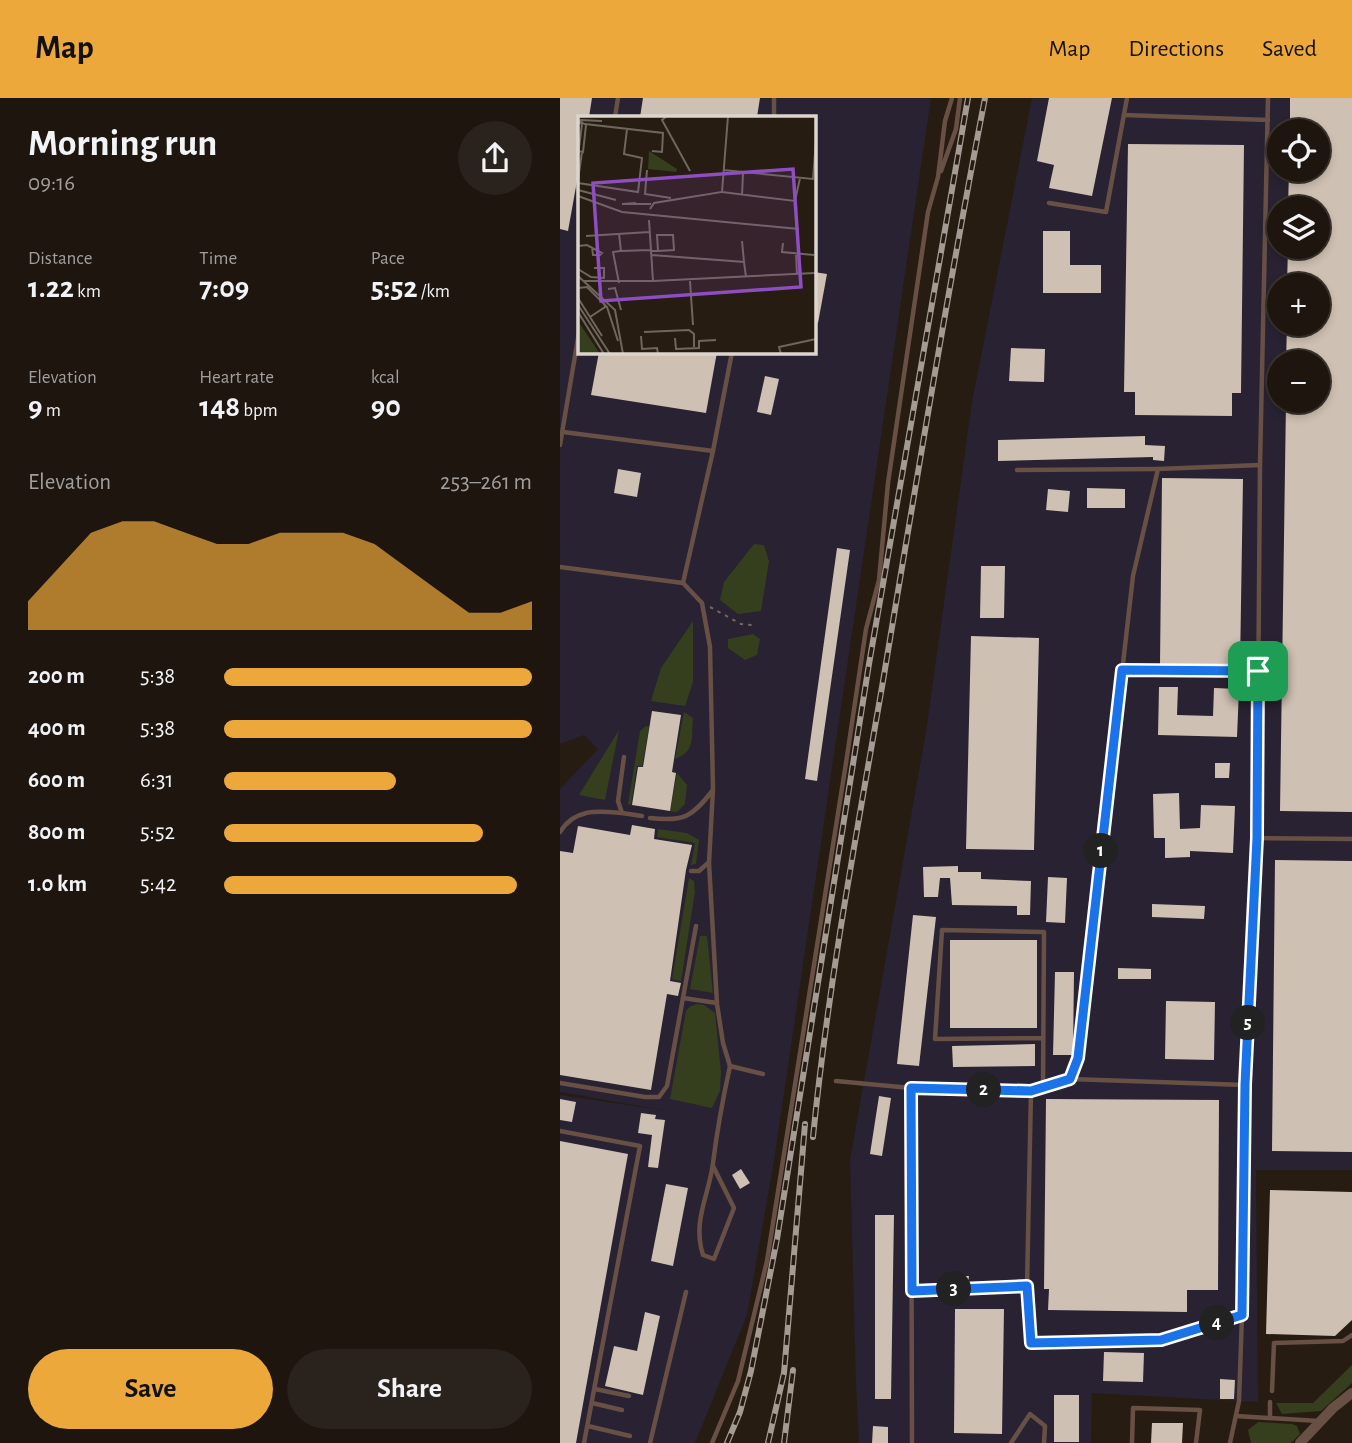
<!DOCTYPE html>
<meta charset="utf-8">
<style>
:root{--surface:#1d150e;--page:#2a221c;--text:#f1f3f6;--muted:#a09f9e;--line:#3b342e;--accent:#eda83b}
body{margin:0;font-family:"Alegreya Sans",sans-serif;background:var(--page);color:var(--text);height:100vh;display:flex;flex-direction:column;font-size:26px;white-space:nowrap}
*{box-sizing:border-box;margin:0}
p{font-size:23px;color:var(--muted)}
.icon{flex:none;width:38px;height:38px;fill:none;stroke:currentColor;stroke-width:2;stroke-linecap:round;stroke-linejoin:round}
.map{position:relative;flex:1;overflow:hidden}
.sheet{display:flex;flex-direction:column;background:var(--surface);width:560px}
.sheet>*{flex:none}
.fabs{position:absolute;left:707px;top:21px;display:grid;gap:14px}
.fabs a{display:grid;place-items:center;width:63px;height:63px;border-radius:50%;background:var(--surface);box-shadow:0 4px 10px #0003,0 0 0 2px var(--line);font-size:35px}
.pin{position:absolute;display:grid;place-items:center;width:60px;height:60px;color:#fff;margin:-30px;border-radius:14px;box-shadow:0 4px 10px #0006}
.km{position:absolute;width:35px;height:35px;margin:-18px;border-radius:50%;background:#222;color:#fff;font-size:19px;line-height:35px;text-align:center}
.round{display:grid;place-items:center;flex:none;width:74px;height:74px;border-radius:37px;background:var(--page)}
.head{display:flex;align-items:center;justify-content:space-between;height:119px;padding:0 28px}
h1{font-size:38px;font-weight:700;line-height:52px}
.stats{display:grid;grid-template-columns:repeat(3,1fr);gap:10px;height:119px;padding:7px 28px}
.stats div{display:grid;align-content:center}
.stats b{font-size:30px;font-weight:700}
.stats small{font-size:19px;font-weight:400}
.stats p{font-size:19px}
.chart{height:196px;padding:14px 28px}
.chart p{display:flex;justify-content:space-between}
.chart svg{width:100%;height:126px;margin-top:7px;fill:var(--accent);opacity:.7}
.cta{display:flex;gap:14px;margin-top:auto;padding:14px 28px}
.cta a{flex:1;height:80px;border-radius:42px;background:var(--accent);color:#111;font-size:28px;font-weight:700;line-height:80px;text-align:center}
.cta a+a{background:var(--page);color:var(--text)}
ul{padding:0 28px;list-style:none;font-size:23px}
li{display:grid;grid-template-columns:112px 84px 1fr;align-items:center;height:52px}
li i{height:18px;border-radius:9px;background:var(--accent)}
header{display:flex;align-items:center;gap:42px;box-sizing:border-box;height:98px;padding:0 35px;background:var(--accent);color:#111}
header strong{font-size:33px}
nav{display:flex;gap:38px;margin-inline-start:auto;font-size:24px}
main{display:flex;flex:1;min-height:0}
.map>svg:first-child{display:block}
.industrial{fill:#282232;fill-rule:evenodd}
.green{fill:#353f1d}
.building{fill:#cec0b2}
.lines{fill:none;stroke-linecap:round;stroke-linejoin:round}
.path{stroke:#71685f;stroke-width:2;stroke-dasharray:3.5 5;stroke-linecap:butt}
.service{stroke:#685045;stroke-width:4.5}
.minor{stroke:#685045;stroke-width:10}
.rail-casing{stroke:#a49c94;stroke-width:6}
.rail{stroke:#271c12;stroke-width:3.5;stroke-dasharray:10;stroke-linecap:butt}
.route-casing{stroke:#fff;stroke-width:14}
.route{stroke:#1a73e8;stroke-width:9}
.inset-road{fill:none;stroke:#6f665d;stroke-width:2}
.view{fill:#8e4ec2;fill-opacity:0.15;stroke:#8e4ec2;stroke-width:3.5}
.inset-edge{fill:none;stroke:#dcd5ce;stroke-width:3.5}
</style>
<header>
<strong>Map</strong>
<nav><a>Map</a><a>Directions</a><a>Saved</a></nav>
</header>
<main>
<section class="sheet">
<div class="head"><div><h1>Morning run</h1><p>09:16</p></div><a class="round"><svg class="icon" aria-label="share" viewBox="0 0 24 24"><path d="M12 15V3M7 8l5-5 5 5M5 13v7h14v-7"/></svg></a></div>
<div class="stats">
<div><p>Distance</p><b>1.22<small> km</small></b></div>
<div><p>Time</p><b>7:09</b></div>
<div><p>Pace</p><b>5:52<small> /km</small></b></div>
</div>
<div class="stats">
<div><p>Elevation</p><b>9<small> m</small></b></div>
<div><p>Heart rate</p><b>148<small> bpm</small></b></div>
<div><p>kcal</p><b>90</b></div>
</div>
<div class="chart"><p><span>Elevation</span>253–261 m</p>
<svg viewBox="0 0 160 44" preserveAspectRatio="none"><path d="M0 44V34L10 22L20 10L30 6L40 6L50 10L60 14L70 14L80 10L90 10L100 10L110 14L120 22L130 30L140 38L150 38L160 34V44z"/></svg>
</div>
<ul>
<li><b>200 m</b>5:38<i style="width:100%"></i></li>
<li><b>400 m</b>5:38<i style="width:100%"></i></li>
<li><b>600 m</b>6:31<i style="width:56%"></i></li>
<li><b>800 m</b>5:52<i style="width:84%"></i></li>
<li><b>1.0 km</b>5:42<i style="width:95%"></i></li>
</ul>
<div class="cta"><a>Save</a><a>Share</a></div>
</section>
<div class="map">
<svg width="792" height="1345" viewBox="0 0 792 1345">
<rect width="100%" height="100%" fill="#271c12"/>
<g class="industrial">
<path d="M0,0H371L214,1063L187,1217L135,1345H0V997L108,1013L0,994V691L38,651L24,637L0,646ZM19,19H254V254H19Z"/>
<path d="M472,0H792V1072H696L698,1304L532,1295L531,1345H299L296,1286L290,1062L366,634L412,304ZM719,33H758V72H719ZM719,110H758V149H719ZM719,187H758V226H719ZM719,264H758V303H719Z"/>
</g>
<g class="green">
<path d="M194,446L204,447L209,463L201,513L178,516L160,502L164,484Z"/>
<path d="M133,523V584L125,608L91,603L101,570Z"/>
<path d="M193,536L200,541L197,557L185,562L168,550V541Z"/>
<path d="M124,614L133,620C131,640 136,653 115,661Z"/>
<path d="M86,628L89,629L82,669L77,668L71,707L68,706L80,633Z"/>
<path d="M59,632L45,702L19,697Z"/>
<path d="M117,675L127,687L125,706L117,714L110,713Z"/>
<path d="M98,731L127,735L139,742L136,766L131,767L135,745L97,739Z"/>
<path d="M129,780L134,783L135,794L121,883L112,881Z"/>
<path d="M140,838H147L153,895L130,891Z"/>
<path d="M137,906L144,907L155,915L161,974L160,993L152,1010L110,1001L126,913L131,908Z"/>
<path d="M792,1267V1285L761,1313L722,1316L716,1305H753Z"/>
<path d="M698,1324L732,1326L737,1328L740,1336L731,1345H691L688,1332Z"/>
</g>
<g class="building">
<path d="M0,0H32L29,19H19V72L8,133L0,131Z"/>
<path d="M83,0H200L197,19H80Z"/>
<path d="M489,0H552L532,98L489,90L494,67L477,63Z"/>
<path d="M730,0H792V714L720,713L726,303H758V264H726L727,226H758V187H727L728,149H758V110H728L729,72H758V33H730Z"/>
<path d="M568,46L684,47L681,295H672V318L575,317V294H564Z"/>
<path d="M483,133H510V167H541V195H483Z"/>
<path d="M254,174L267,176L258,225L254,224Z"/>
<path d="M451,250L485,251L484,284L449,283Z"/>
<path d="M39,254H157L146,315L31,297Z"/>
<path d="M205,278L219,281L211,317L197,314Z"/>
<path d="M585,338V347L605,348L604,363L593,362V359L438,363V342Z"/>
<path d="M58,371L81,375L77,399L54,395Z"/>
<path d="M602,380L683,381L680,568L600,567Z"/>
<path d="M527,390L565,391V410H527Z"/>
<path d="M488,391L510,393L508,414L486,412Z"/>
<path d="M277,450L290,452L257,683L245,681Z"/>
<path d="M421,468H445L444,520H420Z"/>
<path d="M411,538L479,540L474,752L406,751Z"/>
<path d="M599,589H618L617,617L653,618L654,590L679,591L677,639L598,637Z"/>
<path d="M92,613L121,617L112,674L116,675L110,713L72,707L78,669H83Z"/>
<path d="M655,665H670L669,680H655Z"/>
<path d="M619,695L620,731L640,730L641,707L675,708L673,755L630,753V759L605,760V740H594L593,696Z"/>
<path d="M72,727L95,731L94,741L132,747L126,772L110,883L121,885L118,898L107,896L91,992L0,977V753L13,755L18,728L70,737Z"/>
<path d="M715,762L792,763V1054L712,1053Z"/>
<path d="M398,768V774H421V781L471,783L470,817H457V808L392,807L390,780H380L378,799H364L363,769Z"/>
<path d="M488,779L507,780L505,825L486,824Z"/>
<path d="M592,806L645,808L644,821L592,819Z"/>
<path d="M353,817L376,819L359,968L337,966Z"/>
<rect x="390" y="842" width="87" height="88"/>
<path d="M558,870L591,871V881H558Z"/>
<path d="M495,874H514L513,957H493Z"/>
<path d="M606,903L655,904L654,962L605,961Z"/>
<path d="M475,946V968L393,969L392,948Z"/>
<path d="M319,998L331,1000L322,1058L310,1056Z"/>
<path d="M0,1001L16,1004L12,1024L0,1022Z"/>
<path d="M486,1001L659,1002L658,1192H627V1214L488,1212L489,1191H484Z"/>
<path d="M81,1015L96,1017L95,1021L105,1022L98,1070L88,1069L92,1037L78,1035Z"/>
<path d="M0,1043L68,1056L16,1345H0Z"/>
<path d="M181,1071L190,1085L180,1091L172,1077Z"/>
<path d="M106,1086L128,1090L113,1168L91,1163Z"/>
<path d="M710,1092L792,1094V1222L775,1238L706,1236Z"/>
<path d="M315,1117H334L331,1301H315Z"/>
<path d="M381,1178H409L408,1186L381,1187Z"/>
<path d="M395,1211H444L442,1336L394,1335Z"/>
<path d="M85,1214L100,1218L83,1297L45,1288L54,1248L77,1253Z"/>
<path d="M544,1254L584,1255L583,1284L543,1283Z"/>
<path d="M660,1281L675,1282L674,1301H660Z"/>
<rect x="494" y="1297" width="25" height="47"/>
<path d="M592,1325H623L622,1345H591Z"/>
<path d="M313,1328L328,1329V1345H312Z"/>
</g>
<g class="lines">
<path class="path" d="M150,509L181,526L192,527"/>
<g class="service">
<path d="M214,0V19"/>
<path d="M564,17L708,22"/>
<path d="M55,19L58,0"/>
<path d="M381,73L396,31L400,0"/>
<path d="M489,105L546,114L567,0"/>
<path d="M3,334L153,353"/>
<path d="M0,347L19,234"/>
<path d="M457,372L598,371"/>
<path d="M0,469L123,485L142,505L150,549L153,691L149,765L157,906L163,945L170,968L203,976"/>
<path d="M123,485L153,353L172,254"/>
<path d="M562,572L698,573"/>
<path d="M64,659L58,703L62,715L82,718"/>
<path d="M90,720C124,724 132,719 153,692"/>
<path d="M0,734C15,710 38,713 62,715"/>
<path d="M697,740L792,741"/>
<path d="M131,773H139L148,765"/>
<path d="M123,900L157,905"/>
<path d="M510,981L518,960L573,478L598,371L700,367"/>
<path d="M276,983L351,990L471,993L510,981L685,987L682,1217L679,1303L670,1345"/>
<path d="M0,985L85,999H99L107,988L136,828"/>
<path d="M685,987L697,740L700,367L708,0"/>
<path d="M351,990L352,1345"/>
<path d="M483,990L484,834L382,832L375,941L483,940"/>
<path d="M0,1033L80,1048L24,1345"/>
<path d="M153,1068L174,1110L154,1161L143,1157C132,1123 149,1098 153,1065C157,1033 163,1000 170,968"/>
<path d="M467,1188L471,1245L601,1242L682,1217"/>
<path d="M352,1193L467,1188L471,993"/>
<path d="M35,1291L69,1298"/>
<path d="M712,1293L714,1245L783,1243L792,1237"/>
<path d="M32,1305L62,1312"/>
<path d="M676,1318L759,1323"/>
<path d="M710,1320V1304"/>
<path d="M28,1328L70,1338"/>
<path d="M90,1345L126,1194"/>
<path d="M152,1345L178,1283L207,1163L286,665L306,531L319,482L328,385L368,114L378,79L385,23L392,0"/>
<path d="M451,1345L470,1316L485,1328L484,1345"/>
<path d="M572,1345L573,1310L640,1312L636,1345"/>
</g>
<path class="minor" d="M740,1345L773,1310L792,1295"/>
<g class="rail-casing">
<g id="rail">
<path d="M253,1039C268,888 296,738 322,589C355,392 387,196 425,0"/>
<path d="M167,1345L180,1314L191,1273L217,1141L309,566L408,0"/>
<path d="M208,1345L224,1275L245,1026"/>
<path d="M224,1345L233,1272"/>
</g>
</g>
<use href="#rail" class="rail"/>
</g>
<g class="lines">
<g class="route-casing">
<path id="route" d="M562,572L698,573L697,740L685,987L682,1217L601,1242L471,1245L467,1188L352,1193L351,990L471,993L510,981L518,960Z"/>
</g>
<use href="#route" class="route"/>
</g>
<g transform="translate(18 18)">
<rect width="238" height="238" fill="#271c12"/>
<path d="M71,35L99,53L98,56L70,53ZM0,205L22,238H3L0,234Z" fill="#353f1d"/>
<path class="inset-road" d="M89,0L84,4L112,55M0,4L8,9L5,36L0,35M2,4L24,5M0,6L4,8L0,40M7,8L85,17L84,36L74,35M69,54L67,78L93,82M145,54L235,63L238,24M0,64L4,36M0,67L60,76L64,42L46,38L49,13M0,74L38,84M144,76L217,85L222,62M0,80L44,96L221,113M164,80L165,57M58,87L44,88H73M72,93L76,87L144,76L150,0M41,118L43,135L72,134M8,120L71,116M164,125L166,146M205,127L204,136L236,139M0,130L9,129L24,137L22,139H15L14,131M73,135H80L96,134L95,119H79L80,135M218,137L219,159M74,139L166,146L168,161M0,153L13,161L26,162V152H16M0,160L37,194L45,238M6,165H75L71,104M75,165L237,157M112,165L115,209M41,167L35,136L42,135M0,172L9,171L29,191L40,225M30,173L37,172L43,194M0,182L24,220M0,189L32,238M0,196L26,238M12,201L27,191L26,187M66,216L111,214L116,218V231M63,220L64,233L79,232L80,238M97,222L98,233L121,232V225L138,224M84,238H126M203,238L201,231L238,223"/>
<path class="view" d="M215,53L223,171L23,185L15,67Z"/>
<rect width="238" height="238" class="inset-edge"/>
</g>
</svg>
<div class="fabs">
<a><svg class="icon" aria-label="locate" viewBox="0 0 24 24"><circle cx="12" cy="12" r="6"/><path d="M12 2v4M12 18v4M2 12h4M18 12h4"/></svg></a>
<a><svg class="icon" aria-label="layers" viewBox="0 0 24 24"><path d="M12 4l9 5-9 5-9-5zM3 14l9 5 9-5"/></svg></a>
<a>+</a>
<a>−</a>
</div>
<div class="pin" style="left:698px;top:573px;background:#1e9e55"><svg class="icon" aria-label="arrive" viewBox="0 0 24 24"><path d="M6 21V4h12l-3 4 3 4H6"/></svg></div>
<b class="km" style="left:541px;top:753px">1</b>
<b class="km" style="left:424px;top:992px">2</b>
<b class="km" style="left:394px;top:1191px">3</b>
<b class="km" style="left:657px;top:1225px">4</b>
<b class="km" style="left:688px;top:925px">5</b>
</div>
</main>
